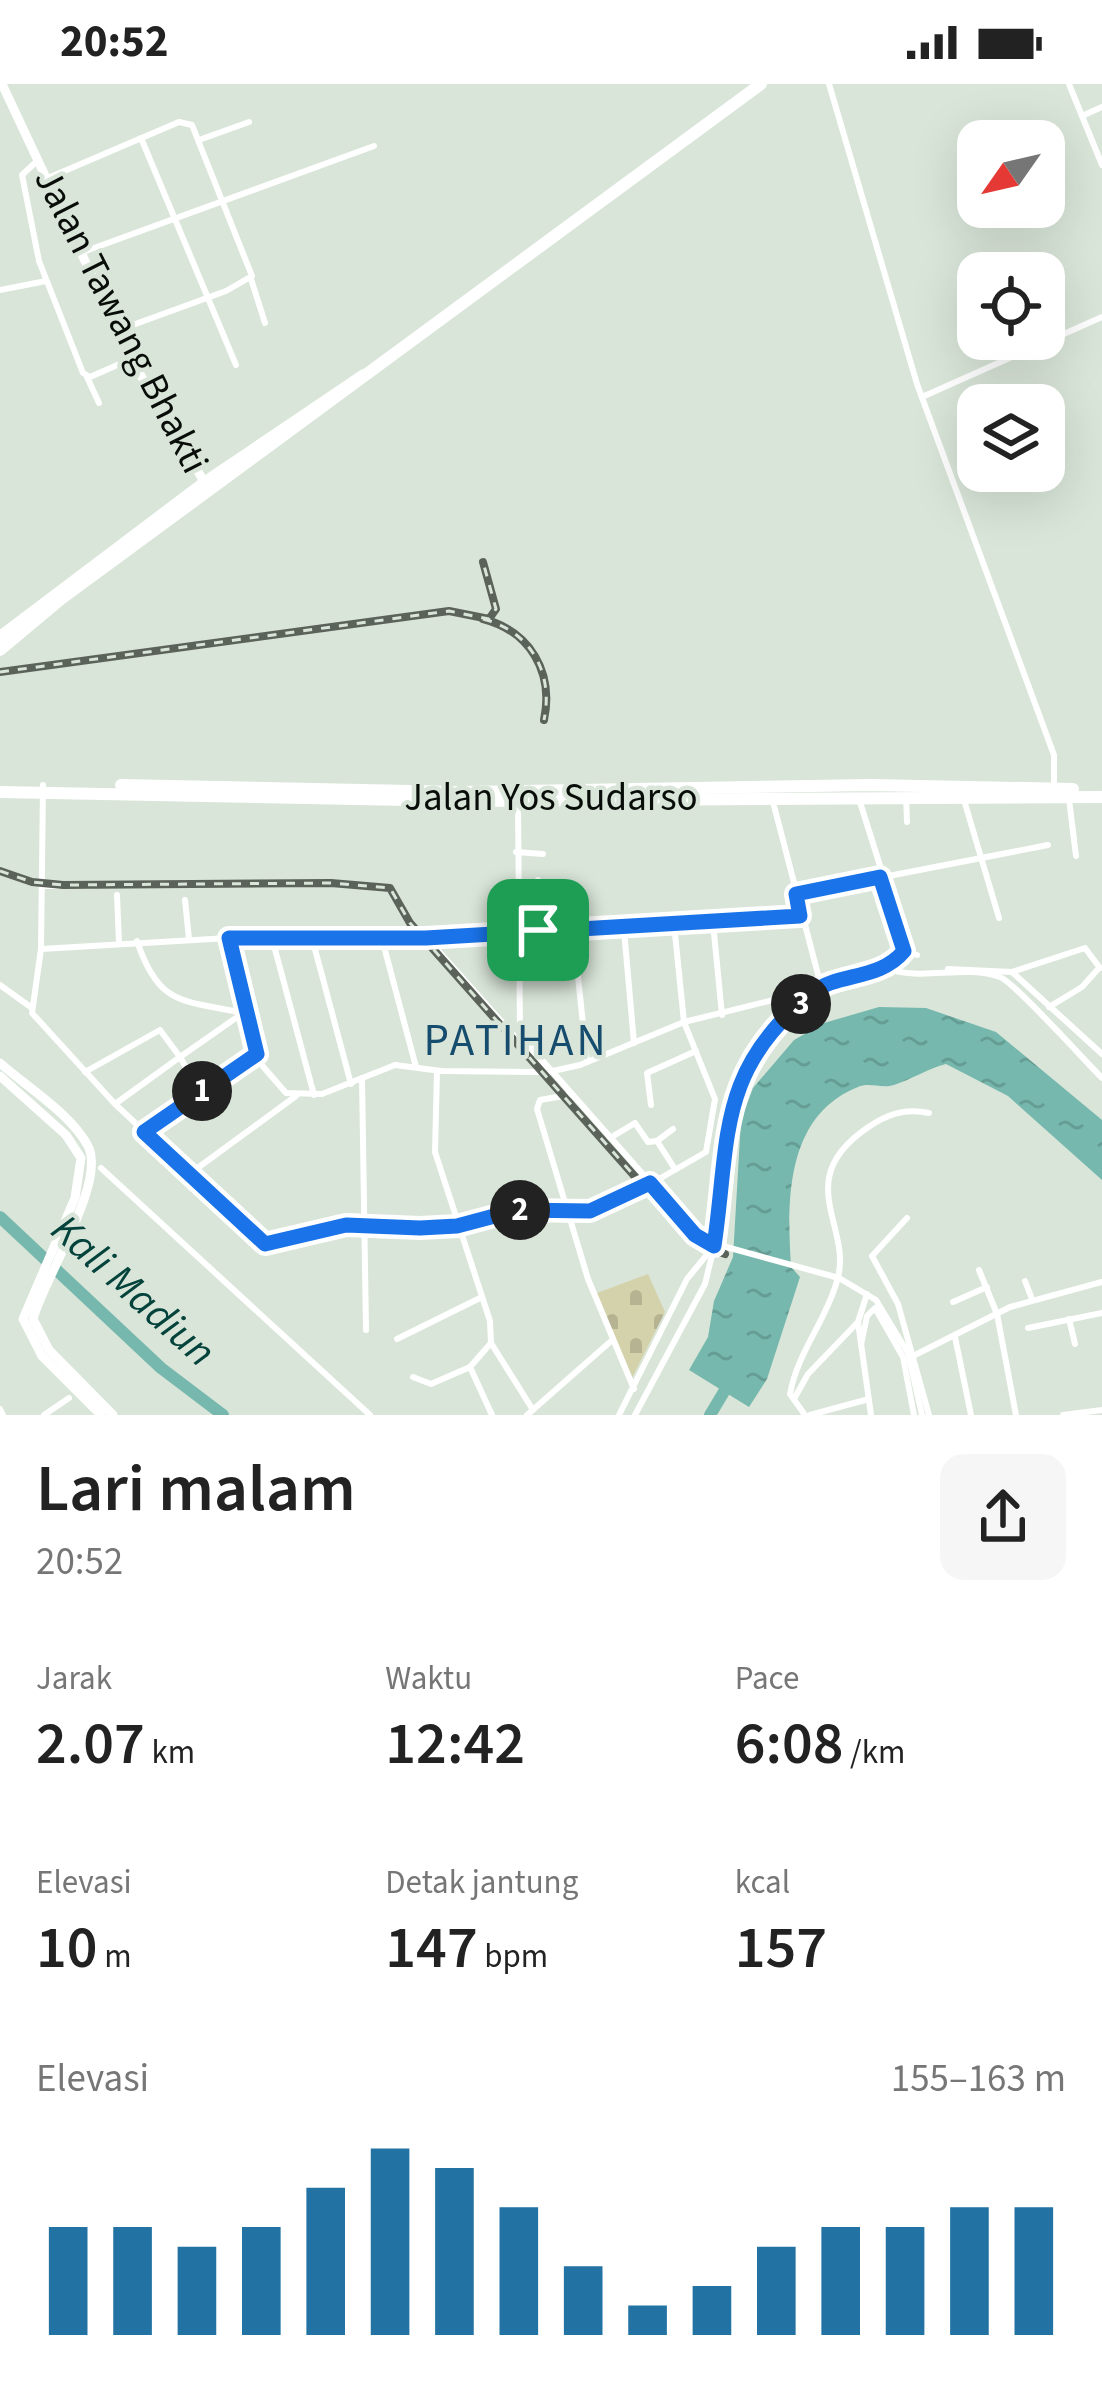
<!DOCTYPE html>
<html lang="id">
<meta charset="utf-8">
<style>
:root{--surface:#fff;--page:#f6f6f6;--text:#222;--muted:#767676;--accent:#2272a3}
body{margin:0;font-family:"Source Sans 3",sans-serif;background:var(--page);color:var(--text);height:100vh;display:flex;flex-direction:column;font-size:45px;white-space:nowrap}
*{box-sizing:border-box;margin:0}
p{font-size:39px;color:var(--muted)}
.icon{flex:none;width:66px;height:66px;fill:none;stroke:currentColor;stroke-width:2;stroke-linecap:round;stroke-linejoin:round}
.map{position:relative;height:1331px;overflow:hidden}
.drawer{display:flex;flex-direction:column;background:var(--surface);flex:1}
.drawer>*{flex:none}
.needle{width:78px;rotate:236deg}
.fabs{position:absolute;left:957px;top:36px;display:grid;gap:24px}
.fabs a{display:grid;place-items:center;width:108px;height:108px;border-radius:24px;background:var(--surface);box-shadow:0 12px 48px #0002;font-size:60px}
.pin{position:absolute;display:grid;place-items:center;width:102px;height:102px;color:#fff;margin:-51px;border-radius:24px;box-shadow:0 6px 18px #0006}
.km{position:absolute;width:60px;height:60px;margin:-30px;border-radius:50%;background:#222;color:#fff;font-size:33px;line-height:60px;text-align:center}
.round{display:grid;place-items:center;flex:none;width:126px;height:126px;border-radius:24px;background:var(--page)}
.head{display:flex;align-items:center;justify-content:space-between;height:204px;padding:0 36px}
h1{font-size:66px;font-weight:600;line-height:90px}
.figures{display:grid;grid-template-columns:repeat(3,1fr);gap:18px;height:204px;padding:12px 36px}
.figures div{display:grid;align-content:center}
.figures b{font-size:60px;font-weight:600}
.figures small{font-size:33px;font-weight:400}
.figures p{font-size:33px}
.chart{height:336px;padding:24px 36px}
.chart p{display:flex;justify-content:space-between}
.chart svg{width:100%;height:216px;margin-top:12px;stroke:var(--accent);stroke-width:6}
.status{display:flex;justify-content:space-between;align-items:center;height:84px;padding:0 60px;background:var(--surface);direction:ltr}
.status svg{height:33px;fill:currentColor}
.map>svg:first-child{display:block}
.cemetery{fill:url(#cemetery-stones)}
.water{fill:url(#water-ripples)}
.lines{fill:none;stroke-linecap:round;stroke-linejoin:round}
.river{stroke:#76b8ad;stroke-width:12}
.street{stroke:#fff;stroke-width:6}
.secondary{stroke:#fff;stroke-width:9}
.highway{stroke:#fff;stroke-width:12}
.rail-casing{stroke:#5b625a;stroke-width:8}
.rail{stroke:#d9e5d8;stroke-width:3;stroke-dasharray:9;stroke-linecap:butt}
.route-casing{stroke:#fff;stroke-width:24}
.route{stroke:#1a73e8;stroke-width:15}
.labels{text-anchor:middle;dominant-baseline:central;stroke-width:9;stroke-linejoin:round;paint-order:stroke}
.street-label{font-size:39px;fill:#090d09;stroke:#d9e5d8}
.water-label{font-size:42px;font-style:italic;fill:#04433c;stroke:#d9e5d8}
.quarter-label{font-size:45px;letter-spacing:3px;fill:#164c6e;stroke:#d9e5d8}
</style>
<div class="status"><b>20:52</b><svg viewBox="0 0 49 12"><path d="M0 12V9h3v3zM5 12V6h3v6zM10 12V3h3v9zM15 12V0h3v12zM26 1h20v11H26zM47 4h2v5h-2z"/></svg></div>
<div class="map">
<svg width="1102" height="1331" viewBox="0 0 1102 1331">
<defs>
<pattern id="cemetery-stones" width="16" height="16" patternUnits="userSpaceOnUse" patternTransform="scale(3)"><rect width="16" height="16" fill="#d4d2aa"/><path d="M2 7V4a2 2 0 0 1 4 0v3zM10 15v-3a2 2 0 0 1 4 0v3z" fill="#b5b391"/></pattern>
<pattern id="water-ripples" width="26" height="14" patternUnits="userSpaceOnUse" patternTransform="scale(3)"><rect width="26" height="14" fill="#76b8ad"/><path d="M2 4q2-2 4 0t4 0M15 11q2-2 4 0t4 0" fill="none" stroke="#659d94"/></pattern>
</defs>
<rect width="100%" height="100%" fill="#d9e5d8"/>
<path class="cemetery" d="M648,1190L665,1228L631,1296L597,1209Z"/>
<path class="water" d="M879,923L926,924L996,948L1102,1036V1096L1008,1012L946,980C927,985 912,995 894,1001C882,1005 869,998 858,1003C785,1032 787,1118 791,1183L800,1193L767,1295L749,1323L689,1286L708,1253L714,1217L733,1173L741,1036L753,1004L794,956L824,939Z"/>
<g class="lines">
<g class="river">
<path d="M0,1133L161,1284L223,1331"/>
<path d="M710,1331L731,1296"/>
</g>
<g class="street">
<path d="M829,0L917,300L1054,671V704"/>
<path d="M1069,0L1102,81"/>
<path d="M1082,32L1102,23"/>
<path d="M141,54L236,281"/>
<path d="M199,56L249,38"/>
<path d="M37,77L22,91L39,177L83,289L90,293L131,275"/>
<path d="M48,94L179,38L192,41L252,192L226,207L119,246"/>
<path d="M83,168L374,62"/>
<path d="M251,195L265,239"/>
<path d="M0,206L46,197"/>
<path d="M87,293L99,319"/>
<path d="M922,313L1102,233"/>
<path d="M43,701L41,865L32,929L115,1020L265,1160L346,1141L420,1144L457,1142L517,1126L590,1127L619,1118L706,1068L715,1015L684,938L674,840"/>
<path d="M906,712L907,738"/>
<path d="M1069,715L1076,772"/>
<path d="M964,716L999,834"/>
<path d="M773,718L821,902"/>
<path d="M518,719L520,951L701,1156L839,1194L876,1216L908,1269L922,1331"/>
<path d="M516,768L543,770"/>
<path d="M538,796L539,893"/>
<path d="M42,802H90"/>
<path d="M796,810L1048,761"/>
<path d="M117,811L119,859"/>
<path d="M185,816L189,855"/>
<path d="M713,839L722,931"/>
<path d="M573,845L587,978"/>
<path d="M577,845V822"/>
<path d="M624,846L634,959"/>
<path d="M426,853L543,984"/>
<path d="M229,854L260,979L286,1009L322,1010L395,981L441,987L548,988L580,981L684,938L854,896L891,880L905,861L859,715"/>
<path d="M272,854L314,1011"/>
<path d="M312,854L351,1000"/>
<path d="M382,855L416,983"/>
<path d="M137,857C159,923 183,916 243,929"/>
<path d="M41,865L229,854L624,846L800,832"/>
<path d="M904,867L917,871"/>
<path d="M886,884C921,898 964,880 1000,893C1014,898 1085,977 1102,994"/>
<path d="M948,885L1012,888L1102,970"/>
<path d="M1012,888L1085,864L1100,884"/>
<path d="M0,901L32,924"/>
<path d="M1049,923L1082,903L1099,884"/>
<path d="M437,987L435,1068L490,1237L491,1259"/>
<path d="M85,988L160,946L180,973L115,1020"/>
<path d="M362,994L366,1246"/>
<path d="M200,1008L257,971"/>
<path d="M569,1011L540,1016L537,1025L588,1195L634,1305"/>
<path d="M651,1021L647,989L696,967"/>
<path d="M673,1045L657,1057L675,1085"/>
<path d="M144,1048L200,1008L180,973L243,929"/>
<path d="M610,1054L635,1039L648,1058L657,1057"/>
<path d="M101,1084L370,1331"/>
<path d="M188,1091L296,1012"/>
<path d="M907,1134L872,1172L898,1220L929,1331"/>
<path d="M979,1186L997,1230L1016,1331"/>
<path d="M1025,1197L1032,1215"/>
<path d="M867,1210L858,1238L871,1331"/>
<path d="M953,1218L987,1203"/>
<path d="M1069,1235L1075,1260"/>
<path d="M1028,1244L1102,1229"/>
<path d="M955,1253L971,1331"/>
<path d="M397,1255L480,1214"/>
<path d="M491,1259L470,1283L492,1331"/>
<path d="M491,1259L533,1326"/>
<path d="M861,1261L867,1232L875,1224L903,1273L914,1331"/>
<path d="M915,1271L1010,1223L1102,1198"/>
<path d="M413,1293L431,1300L470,1283"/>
<path d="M794,1315L808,1290L858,1238"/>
<path d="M0,1325L3,1331"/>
<path d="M44,1331L69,1314"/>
<path d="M527,1331L610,1258"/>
<path d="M619,1331L687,1195L714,1162L723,1066L737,1002L757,968L811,910"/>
<path d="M635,1331L705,1200L713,1167"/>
<path d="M805,1331L790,1310C798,1267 826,1237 837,1197C854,1143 790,1097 867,1044C887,1030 905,1024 929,1029"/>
<path d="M810,1331L869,1315"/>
<path d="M1063,1331L1102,1326"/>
</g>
<g class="secondary">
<path d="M2,0L131,275L206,401"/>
<path d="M0,979C27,1003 71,1030 88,1062C107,1098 44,1194 33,1235L49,1266L113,1331"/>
<path d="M0,992L66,1051L81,1074L75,1114L23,1235L42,1272L101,1331"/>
</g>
<g class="highway">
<path d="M0,553L204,399L364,291"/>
<path d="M0,566L61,515L761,0"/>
<path d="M121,701L459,708L871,701L1073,705"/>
<path d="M0,708L459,717L1102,713"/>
</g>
<g class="rail-casing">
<g id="rail">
<path d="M483,535C530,547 554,588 544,636"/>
<path d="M0,588L449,527L489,535L496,525L483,478"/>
<path d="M0,787L32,798L63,801L331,799L390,804L410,839L693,1158L725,1170"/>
</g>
</g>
<use href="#rail" class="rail"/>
</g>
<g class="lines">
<g class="route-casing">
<path id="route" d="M880,793L904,867C879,897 838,888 812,909C716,986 730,1055 714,1162L695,1151L650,1099L590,1127L517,1126L457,1142L420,1144L346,1141L265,1160L144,1048L257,970L229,854H426L800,832L796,810Z"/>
</g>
<use href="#route" class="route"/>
</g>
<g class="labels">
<g class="street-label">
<text transform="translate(121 237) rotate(63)">Jalan Tawang Bhakti</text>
<text x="551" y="714">Jalan Yos Sudarso</text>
</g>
<g class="water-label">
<text transform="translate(133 1207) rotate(42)">Kali Madiun</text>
</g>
<g class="quarter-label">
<text x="516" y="957">PATIHAN</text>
</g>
</g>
</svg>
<div class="fabs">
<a><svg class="needle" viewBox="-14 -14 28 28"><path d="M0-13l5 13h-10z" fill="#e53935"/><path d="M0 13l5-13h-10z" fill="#767676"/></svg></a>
<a><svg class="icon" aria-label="locate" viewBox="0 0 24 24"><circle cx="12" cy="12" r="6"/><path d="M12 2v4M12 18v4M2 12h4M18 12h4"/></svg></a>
<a><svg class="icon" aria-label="layers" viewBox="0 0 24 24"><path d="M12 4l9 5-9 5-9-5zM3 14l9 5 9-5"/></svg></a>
</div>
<div class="pin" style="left:538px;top:846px;background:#1e9e55"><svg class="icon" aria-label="arrive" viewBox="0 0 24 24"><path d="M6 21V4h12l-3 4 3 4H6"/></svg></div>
<b class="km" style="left:202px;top:1007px">1</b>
<b class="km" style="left:520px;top:1126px">2</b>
<b class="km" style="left:801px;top:920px">3</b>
</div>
<section class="drawer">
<div class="head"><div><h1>Lari malam</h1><p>20:52</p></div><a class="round"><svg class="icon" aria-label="share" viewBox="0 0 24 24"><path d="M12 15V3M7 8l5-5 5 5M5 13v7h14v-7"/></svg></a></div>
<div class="figures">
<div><p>Jarak</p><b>2.07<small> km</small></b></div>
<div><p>Waktu</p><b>12:42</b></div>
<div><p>Pace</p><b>6:08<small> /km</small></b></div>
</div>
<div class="figures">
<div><p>Elevasi</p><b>10<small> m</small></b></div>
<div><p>Detak jantung</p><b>147<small> bpm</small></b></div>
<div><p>kcal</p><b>157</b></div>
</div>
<div class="chart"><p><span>Elevasi</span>155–163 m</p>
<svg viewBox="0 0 160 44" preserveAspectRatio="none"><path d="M5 44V22M15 44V22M25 44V26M35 44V22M45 44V14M55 44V6M65 44V10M75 44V18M85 44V30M95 44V38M105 44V34M115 44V26M125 44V22M135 44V22M145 44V18M155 44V18"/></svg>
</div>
</section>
